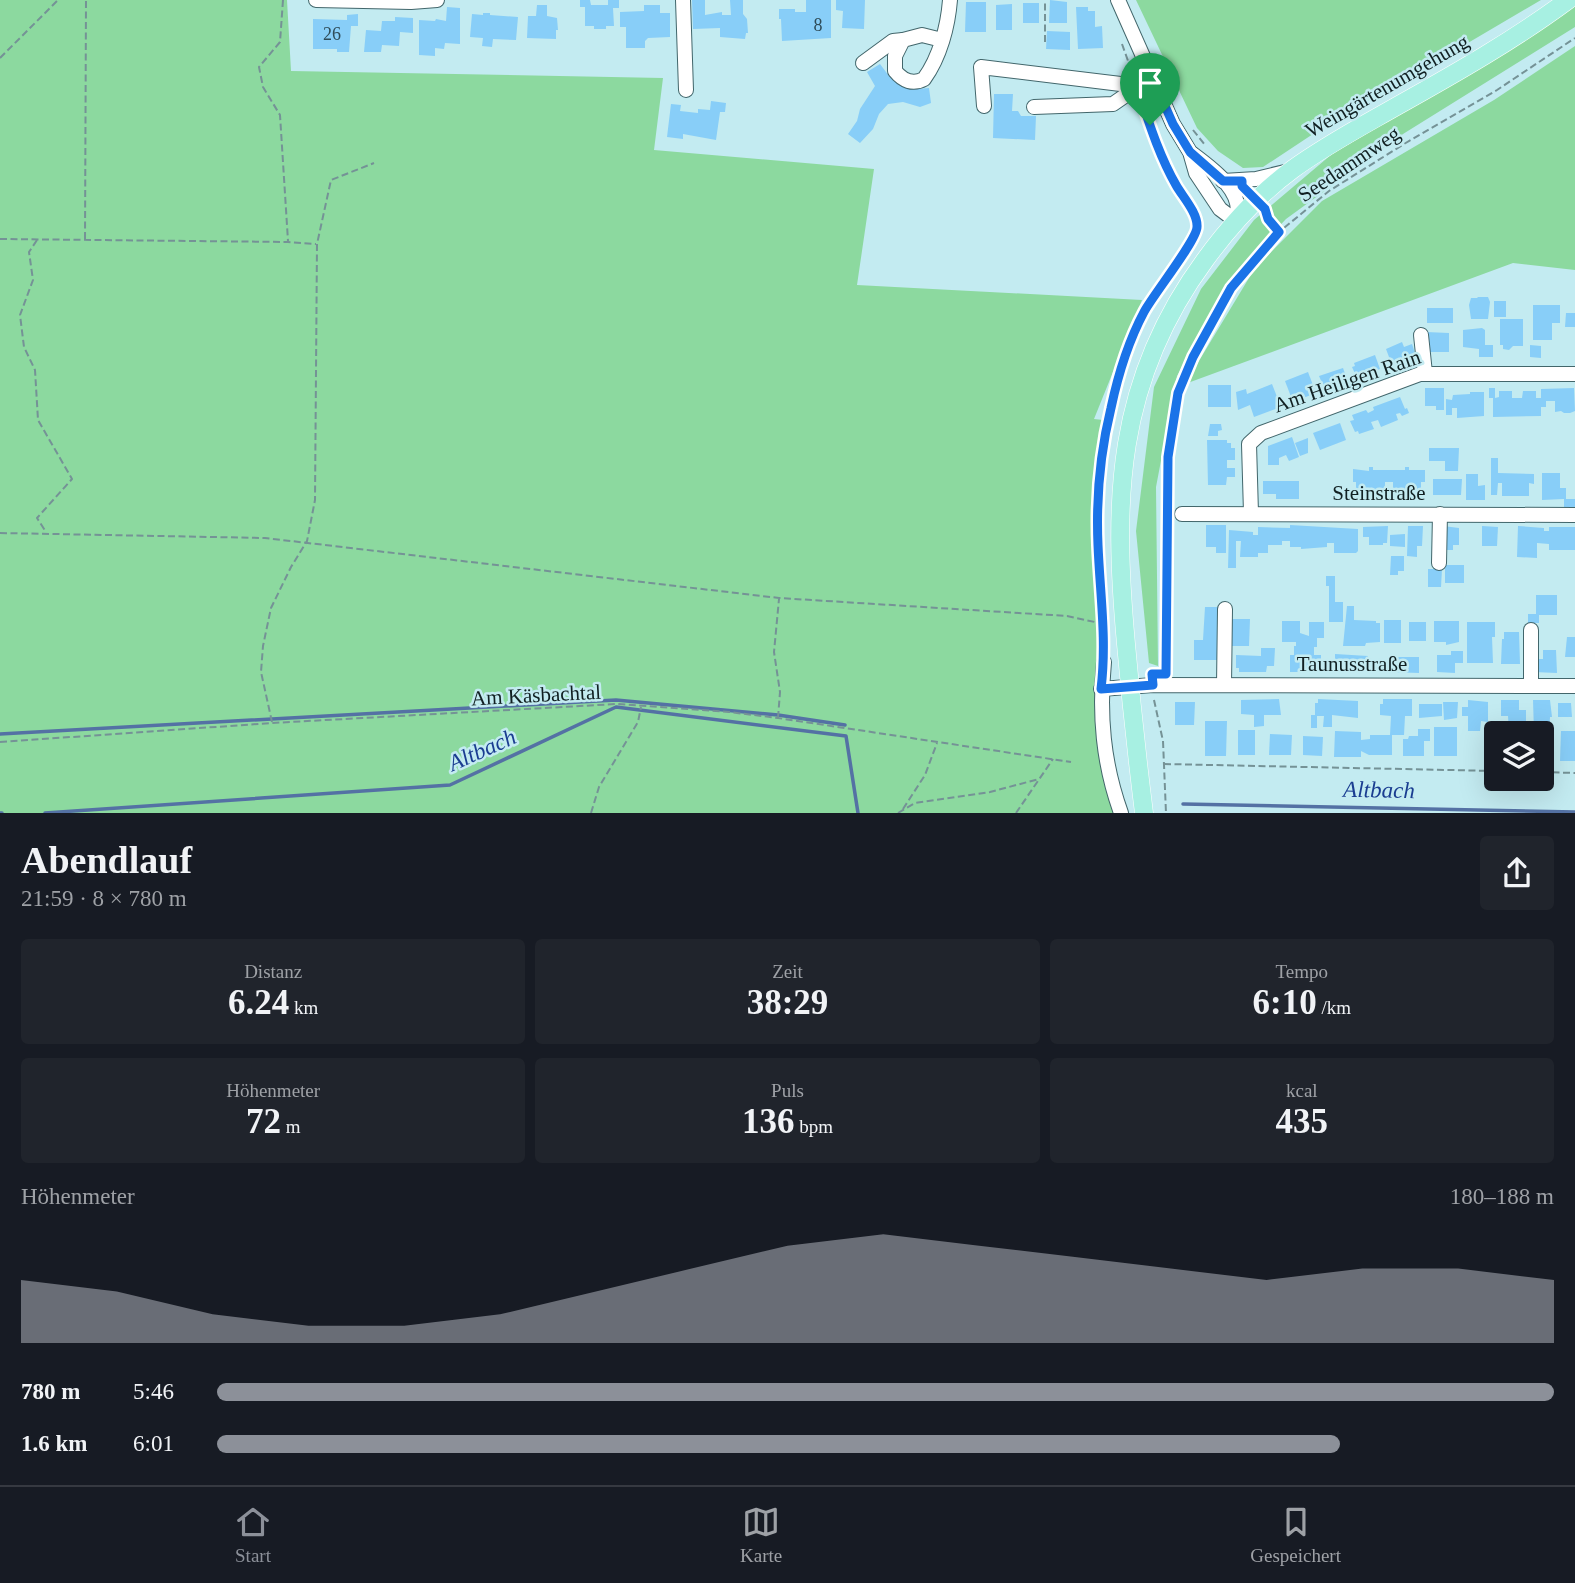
<!DOCTYPE html>
<html lang="de">
<meta charset="utf-8">
<style>
:root{--surface:#171b24;--page:#20242c;--text:#f1f3f6;--muted:#9ea1a6;--line:#363941;--accent:#8c9099}
body{margin:0;font-family:Georgia,serif;background:var(--page);color:var(--text);height:100vh;display:flex;flex-direction:column;font-size:26px;white-space:nowrap}
*{box-sizing:border-box;margin:0}
p{font-size:23px;color:var(--muted)}
.icon{flex:none;width:38px;height:38px;fill:none;stroke:currentColor;stroke-width:2;stroke-linecap:round;stroke-linejoin:round}
.map{position:relative;height:813px;overflow:hidden}
.side{display:flex;flex-direction:column;background:var(--surface);flex:1}
.side>*{flex:none}
.tools{position:absolute;left:1484px;top:721px;display:grid;gap:14px}
.tools a{display:grid;place-items:center;width:70px;height:70px;border-radius:7px;background:var(--surface);box-shadow:0 7px 28px #0002;font-size:35px}
.pin{position:absolute;display:grid;place-items:center;width:60px;height:60px;color:#fff;margin:-72px -30px;border-radius:50% 50% 50% 0;rotate:-45deg;box-shadow:0 0 7px #0007}
.pin .icon{rotate:45deg}
.round{display:grid;place-items:center;flex:none;width:74px;height:74px;border-radius:7px;background:var(--page)}
.overview{display:flex;align-items:center;justify-content:space-between;height:119px;padding:0 21px}
h1{font-size:38px;font-weight:700;line-height:52px}
.stats{display:grid;grid-template-columns:repeat(3,1fr);gap:10px;height:119px;padding:7px 21px}
.stats div{display:grid;align-content:center;border-radius:7px;background:var(--page);text-align:center}
.stats b{font-size:35px;font-weight:700}
.stats small{font-size:19px;font-weight:400}
.stats p{font-size:19px}
.chart{height:196px;padding:14px 21px}
.chart p{display:flex;justify-content:space-between}
.chart svg{width:100%;height:126px;margin-top:7px;fill:var(--accent);opacity:.7}
ul{padding:0 21px;list-style:none;font-size:23px}
li{display:grid;grid-template-columns:112px 84px 1fr;align-items:center;height:52px}
li i{height:18px;border-radius:9px;background:var(--accent)}
.menu{display:flex;justify-content:space-around;align-items:center;height:98px;border-top:2px solid var(--line);background:var(--surface);font-size:19px;color:var(--muted)}
.menu a{display:grid;justify-items:center;gap:4px}
.menu .active{color:var(--accent)}
.map>svg:first-child{display:block}
.green{fill:#8cd99f}
.lines{fill:none;stroke-linecap:round;stroke-linejoin:round}
.stream{stroke:#5471a4;stroke-width:3.5}
.building{fill:#88cef8}
.minor-casing{stroke:#42666b;stroke-width:16}
.major-casing{stroke:#fff;stroke-width:19}
.path{stroke:#759296;stroke-width:2;stroke-dasharray:7 3.5;stroke-linecap:butt}
.minor{stroke:#fff;stroke-width:14}
.major{stroke:#a7f0e2;stroke-width:18}
.route-casing{stroke:#fff;stroke-width:14}
.route{stroke:#1a73e8;stroke-width:9}
.labels{text-anchor:middle;dominant-baseline:central;stroke-width:5;stroke-linejoin:round;paint-order:stroke}
.number-label{font-size:18px;fill:#2f4c58}
.street-label{font-size:21px;fill:#112022;stroke:#c3ebf1}
.water-label{font-size:23px;font-style:italic;fill:#1a3d91;stroke:#c3ebf1}
</style>
<div class="map">
<svg width="1575" height="813" viewBox="0 0 1575 813">
<rect width="100%" height="100%" fill="#c3ebf1"/>
<g class="green">
<path d="M0,0H287L291,71L663,78L654,150L874,169L857,285L1142,300L1094,419L1103,420L1094,500V543L1101,637L1098,699L1118,813H0Z"/>
<path d="M1136,0H1541L1310,136L1263,167L1243,168L1218,151L1197,128Z"/>
<path d="M1575,4V27L1403,134L1286,219L1228,281L1177,376L1156,487L1158,666L1149,663L1136,531L1154,387L1201,289L1254,220L1332,154L1536,33Z"/>
<path d="M1575,46V270L1513,263L1185,384L1255,268L1322,201L1494,100Z"/>
</g>
<g class="lines">
<g class="stream">
<path d="M0,734L616,700L778,715L845,725"/>
<path d="M1183,804L1575,812"/>
<path d="M0,813H2"/>
<path d="M45,813L450,785L616,707L846,736L858,813"/>
</g>
</g>
<g class="building">
<path d="M580,0H590L591,5H608V0H619V8H613L614,26H606V29H594V26H585V7H580Z"/>
<path d="M692,0H705V15L722,12V15H731L730,0H743V14L747,19L748,33H746L745,39L720,37V28L693,29Z"/>
<path d="M806,0H831V38L782,41L781,19H779V9H795V12H806Z"/>
<path d="M836,0H865L864,29L842,28L843,11L836,10Z"/>
<path d="M1050,0L1067,2V23H1049Z"/>
<path d="M966,2H986V32H965Z"/>
<rect x="1023" y="3" width="16" height="20"/>
<path d="M1012,4V30H996V5Z"/>
<path d="M537,5H547V16L557,18L558,30H556V39L527,38L528,16H536Z"/>
<path d="M644,5H660V13H670V37L648,38L645,41V48H626V27H620V12L644,11Z"/>
<path d="M447,7L460,8V44L445,43L444,49L435,48V56L419,55V20L435,21L436,19L446,21Z"/>
<path d="M1076,7H1088V11H1095V27L1102,26L1103,48L1078,49Z"/>
<path d="M483,13H490V15L518,17L516,40L493,39L492,47L482,46L483,38L470,37L472,14L483,15Z"/>
<path d="M358,14V26H351L349,52H337V49H313V19L347,20V15Z"/>
<path d="M395,17L413,18V33L400,32L399,46L382,45L381,52H364L366,30L381,31L382,21H395Z"/>
<path d="M1047,31L1070,32V50L1046,49Z"/>
<path d="M880,64L889,76L899,83L916,89L929,88L931,103L920,107L903,102L888,104L879,114L873,129L860,143L848,134L857,121L860,109L875,86L867,72Z"/>
<path d="M994,94H1013L1012,111H1018L1021,116H1036L1035,140L993,138Z"/>
<path d="M711,101L726,103L725,112H720L716,140L683,134V139L667,137L671,104L681,105L680,111L698,113V109L710,110Z"/>
<path d="M1478,297H1488L1490,302L1488,319H1471L1469,305L1471,298H1477Z"/>
<rect x="1494" y="301" width="12" height="16"/>
<path d="M1533,305H1560V323H1552V340H1533Z"/>
<rect x="1427" y="308" width="26" height="15"/>
<path d="M1566,313H1575V327H1565Z"/>
<path d="M1500,319H1523V346H1513L1509,350L1503,349V345H1500Z"/>
<path d="M1482,328L1485,330V345H1493V357H1479V349L1463,347V330Z"/>
<path d="M1426,332L1449,333V352H1426Z"/>
<path d="M1402,342L1404,347L1412,344L1416,356L1392,365L1386,349Z"/>
<path d="M1530,345L1541,346V358L1530,357Z"/>
<path d="M1375,355L1380,369L1357,378L1352,367L1355,366L1354,363Z"/>
<path d="M1343,368L1348,382L1325,390L1319,376Z"/>
<path d="M1308,372L1316,393L1293,402L1285,381Z"/>
<path d="M1272,384L1281,407L1254,417L1250,405L1238,410L1236,392L1246,389L1247,394Z"/>
<rect x="1208" y="385" width="23" height="22"/>
<path d="M1425,388H1444V410H1436V406H1425Z"/>
<path d="M1489,388H1495V398L1499,397V391H1512V398H1522L1523,391H1536V398H1541V389L1574,388L1575,411L1570,413H1564L1561,411L1555,412V401H1546V407H1541V416L1493,417V398H1489Z"/>
<path d="M1470,392H1484V416L1457,418V408H1452V415H1446V399L1452,400L1453,395L1470,394Z"/>
<path d="M1400,397L1405,409L1407,408L1409,413L1402,416L1400,413L1396,414L1398,420L1381,427L1378,420L1371,422L1374,429L1359,434L1358,431L1355,432L1350,421L1354,420L1352,415L1366,410L1368,413L1374,410L1373,407Z"/>
<path d="M1340,423L1346,440L1320,450L1313,433Z"/>
<path d="M1210,424H1221L1222,430L1218,431V436H1208Z"/>
<path d="M1292,437L1299,457L1289,461L1286,455L1279,458V465H1268V446Z"/>
<path d="M1308,438V453L1300,456L1295,443Z"/>
<path d="M1207,440H1227V443H1231V448H1235V460H1227V468H1235V477H1227L1226,485H1208Z"/>
<path d="M1429,448H1459L1458,471H1445V461H1429Z"/>
<path d="M1491,458H1498V473L1534,474V484L1529,483V496H1502V483H1498L1497,495H1491Z"/>
<path d="M1369,467H1373V470H1405V467H1409V470H1425V482H1421V497H1393V482H1385V497H1356V482H1353V469L1369,471Z"/>
<path d="M1542,473H1560V488H1566V499H1575V508H1564V499L1542,500Z"/>
<path d="M1466,474H1478V486L1485,485V500H1466Z"/>
<path d="M1433,479H1462L1461,495H1433Z"/>
<path d="M1263,481H1299V499H1276V494H1263Z"/>
<path d="M1206,525H1226V553H1216V547H1206Z"/>
<path d="M1290,525L1358,529V551L1356,553H1334V543H1327V547L1301,549V547H1290V541H1282V545H1268V553H1258V557H1240L1241,541H1236V568H1228L1229,530L1253,532V535H1258V527L1290,528Z"/>
<path d="M1388,526L1387,543H1383V545H1369V537H1363V527Z"/>
<path d="M1408,526H1423L1422,546H1417V557L1407,556Z"/>
<path d="M1443,526L1459,528V545H1453V550H1443Z"/>
<path d="M1482,526L1498,527L1497,546H1482Z"/>
<path d="M1518,526L1544,528V531H1549V527H1575V550H1549V544L1537,543V558L1517,557Z"/>
<path d="M1405,534V547L1390,546V535Z"/>
<path d="M1391,556H1404V571H1398V575H1390Z"/>
<rect x="1445" y="565" width="19" height="18"/>
<path d="M1428,569H1442L1441,587H1428Z"/>
<path d="M1326,576H1335V602H1343V622H1329V586H1326Z"/>
<path d="M1536,595H1557V615H1539V623H1528V614H1536Z"/>
<path d="M1347,606H1354V620L1376,621V623H1380V642L1366,643L1365,646H1343Z"/>
<path d="M1205,607H1218L1224,660H1194V640H1203Z"/>
<path d="M1231,619H1250L1249,646H1231Z"/>
<rect x="1384" y="620" width="17" height="23"/>
<path d="M1282,621H1300V633L1309,636V622H1324V638H1317V647H1314V655H1321V672H1290V655H1294V646H1296V642H1282Z"/>
<path d="M1434,621H1459V642L1446,645V642H1434Z"/>
<rect x="1409" y="622" width="17" height="19"/>
<path d="M1467,622H1495V637H1492L1493,663H1467Z"/>
<path d="M1504,632H1519L1520,664H1501L1502,639H1504Z"/>
<path d="M1567,637H1575V657H1565Z"/>
<path d="M1261,648H1275L1274,666H1267L1266,672H1239V668H1236V655L1261,656Z"/>
<path d="M1543,650H1556L1557,673L1534,672L1532,659H1543Z"/>
<path d="M1451,651H1463V663H1455V673L1437,672V655H1451Z"/>
<path d="M1335,654L1368,656V672H1335Z"/>
<path d="M1390,657H1419V673L1390,672Z"/>
<path d="M1279,699L1281,715H1264V726L1254,727V715L1241,714V700Z"/>
<path d="M1318,699L1358,701V718L1332,715V727H1323L1324,716H1317V728H1311V715H1315V703H1318Z"/>
<path d="M1383,699H1412V716H1405L1404,735H1390L1391,716L1380,715V704H1383Z"/>
<path d="M1468,700L1488,702V722L1481,721L1480,731H1468V716H1462V707H1468Z"/>
<path d="M1501,700H1519V710H1526V723L1518,724V731H1509L1508,716H1501Z"/>
<path d="M1533,700H1550L1552,717H1550L1549,732H1534Z"/>
<path d="M1175,702H1195L1194,725H1175Z"/>
<path d="M1443,702H1458L1457,718L1444,720Z"/>
<path d="M1558,703H1571L1572,717H1558Z"/>
<path d="M1419,704H1442V716L1419,718Z"/>
<path d="M1205,721H1227L1226,756H1205Z"/>
<path d="M1494,724H1501V733H1496V742L1494,745H1488V730H1494Z"/>
<rect x="1434" y="727" width="23" height="29"/>
<path d="M1418,729H1430V741H1424V756H1403V739H1408L1409,736H1418Z"/>
<rect x="1238" y="730" width="17" height="25"/>
<path d="M1335,731L1361,732V740L1370,739V735H1392V755H1369L1361,751V757H1334Z"/>
<path d="M1561,731H1575V761H1560Z"/>
<path d="M1270,734L1292,735L1291,755H1269Z"/>
<path d="M1303,736L1323,737L1322,756L1303,755Z"/>
</g>
<g class="lines">
<g class="minor-casing">
<g id="minor">
<path d="M316,0L411,2L437,0"/>
<path d="M683,0L686,90"/>
<path d="M1118,0L1173,124L1190,152L1196,173L1220,209L1236,221C1247,192 1210,167 1190,152"/>
<path d="M942,40L922,35L903,40L895,56V71C903,81 913,85 924,79C940,57 948,26 950,0"/>
<path d="M863,63L893,41L903,40"/>
<path d="M984,106L981,67L1137,86"/>
<path d="M1034,107L1113,104L1139,86"/>
<path d="M1223,181L1256,179L1289,171"/>
<path d="M1421,335L1425,373"/>
<path d="M1251,513L1249,444L1261,433L1420,374H1575"/>
<path d="M1182,514L1575,515"/>
<path d="M1439,563L1440,514"/>
<path d="M1104,662C1099,715 1103,763 1121,813"/>
<path d="M1224,685L1225,609"/>
<path d="M1531,686V630"/>
<path d="M1101,689L1153,685L1575,686"/>
</g>
</g>
<g class="major-casing">
<path id="major" d="M1144,813C1137,757 1131,701 1126,644C1113,501 1115,382 1205,260C1229,227 1259,194 1293,169C1326,145 1362,126 1397,106C1456,73 1514,40 1568,0"/>
</g>
<g class="path">
<path d="M283,0L280,42L259,67L263,87L280,115L288,241"/>
<path d="M1045,42V0"/>
<path d="M1122,44L1132,72"/>
<path d="M0,58L58,0"/>
<path d="M1193,130L1205,145"/>
<path d="M1266,213L1278,232"/>
<path d="M0,239L288,242L316,244"/>
<path d="M85,239L86,0"/>
<path d="M37,240L29,252L33,280L20,315L24,347L35,370L38,420L72,479L37,518L46,532"/>
<path d="M1169,509L1168,457L1178,393L1193,357L1231,288L1244,272L1279,232L1329,191L1404,144L1497,90L1575,38"/>
<path d="M0,533L265,538L779,598L1067,616L1104,624"/>
<path d="M1105,650L1098,541L1099,474L1111,408L1123,362L1143,314L1191,242L1198,227L1195,215L1167,168L1141,101"/>
<path d="M1166,673L1168,514"/>
<path d="M1154,700L1163,741L1166,813"/>
<path d="M778,718L780,692L774,652L779,599"/>
<path d="M272,722L261,672L263,646L271,608L291,567L307,541L315,500L317,244L331,180L374,163"/>
<path d="M0,742L272,723L617,704L729,712L778,718L1071,762"/>
<path d="M1164,764L1496,771"/>
<path d="M1542,772L1575,773"/>
<path d="M903,809L925,775L937,743"/>
<path d="M591,813L599,787L638,722L641,707"/>
<path d="M898,813L915,803L990,792L1039,779"/>
<path d="M1016,813L1053,759"/>
</g>
<use href="#minor" class="minor"/>
<use href="#major" class="major"/>
</g>
<g class="lines">
<g class="route-casing">
<path id="route" d="M1154,81L1173,124L1190,152L1223,181H1242V186L1265,209L1268,219L1279,232L1231,288L1193,357L1178,393L1168,457L1166,674H1152L1153,685L1101,689C1107,640 1100,594 1098,545C1096,499 1100,453 1111,408C1118,375 1128,342 1144,312C1153,295 1197,240 1197,227C1198,213 1182,196 1176,185C1160,157 1150,126 1140,96L1137,86Z"/>
</g>
<use href="#route" class="route"/>
</g>
<g class="labels">
<g class="number-label">
<text x="818" y="25">8</text>
<text x="332" y="34">26</text>
</g>
<g class="street-label">
<text transform="translate(1387 86) rotate(-30)">Weingärtenumgehung</text>
<text transform="translate(1349 164) rotate(-34)">Seedammweg</text>
<text transform="translate(1347 381) rotate(-19)">Am Heiligen Rain</text>
<text x="1379" y="493">Steinstraße</text>
<text x="1352" y="664">Taunusstraße</text>
<text transform="translate(536 695) rotate(-3)">Am Käsbachtal</text>
</g>
<g class="water-label">
<text transform="translate(482 750) rotate(-24)">Altbach</text>
<text transform="translate(1379 790) rotate(1)">Altbach</text>
</g>
</g>
</svg>
<div class="tools">
<a><svg class="icon" aria-label="layers" viewBox="0 0 24 24"><path d="M12 4l9 5-9 5-9-5zM3 14l9 5 9-5"/></svg></a>
</div>
<div class="pin" style="left:1150px;top:125px;background:#1e9e55"><svg class="icon" aria-label="arrive" viewBox="0 0 24 24"><path d="M6 21V4h12l-3 4 3 4H6"/></svg></div>
</div>
<section class="side">
<div class="overview"><div><h1>Abendlauf</h1><p>21:59 · 8 × 780 m</p></div><a class="round"><svg class="icon" aria-label="share" viewBox="0 0 24 24"><path d="M12 15V3M7 8l5-5 5 5M5 13v7h14v-7"/></svg></a></div>
<div class="stats">
<div><p>Distanz</p><b>6.24<small> km</small></b></div>
<div><p>Zeit</p><b>38:29</b></div>
<div><p>Tempo</p><b>6:10<small> /km</small></b></div>
</div>
<div class="stats">
<div><p>Höhenmeter</p><b>72<small> m</small></b></div>
<div><p>Puls</p><b>136<small> bpm</small></b></div>
<div><p>kcal</p><b>435</b></div>
</div>
<div class="chart"><p><span>Höhenmeter</span>180–188 m</p>
<svg viewBox="0 0 160 44" preserveAspectRatio="none"><path d="M0 44V22L10 26L20 34L30 38L40 38L50 34L60 26L70 18L80 10L90 6L100 10L110 14L120 18L130 22L140 18L150 18L160 22V44z"/></svg>
</div>
<ul>
<li><b>780 m</b>5:46<i style="width:100%"></i></li>
<li><b>1.6 km</b>6:01<i style="width:84%"></i></li>
</ul>
</section>
<nav class="menu">
<a class="active"><svg class="icon" aria-label="home" viewBox="0 0 24 24"><path d="M3 11l9-7 9 7M6 9v11h12V9"/></svg>Start</a>
<a><svg class="icon" aria-label="map" viewBox="0 0 24 24"><path d="M3 6l6-2 6 2 6-2v14l-6 2-6-2-6 2zM9 4v14M15 6v14"/></svg>Karte</a>
<a><svg class="icon" aria-label="saved" viewBox="0 0 24 24"><path d="M7 4h10v16l-5-4-5 4z"/></svg>Gespeichert</a>
</nav>
